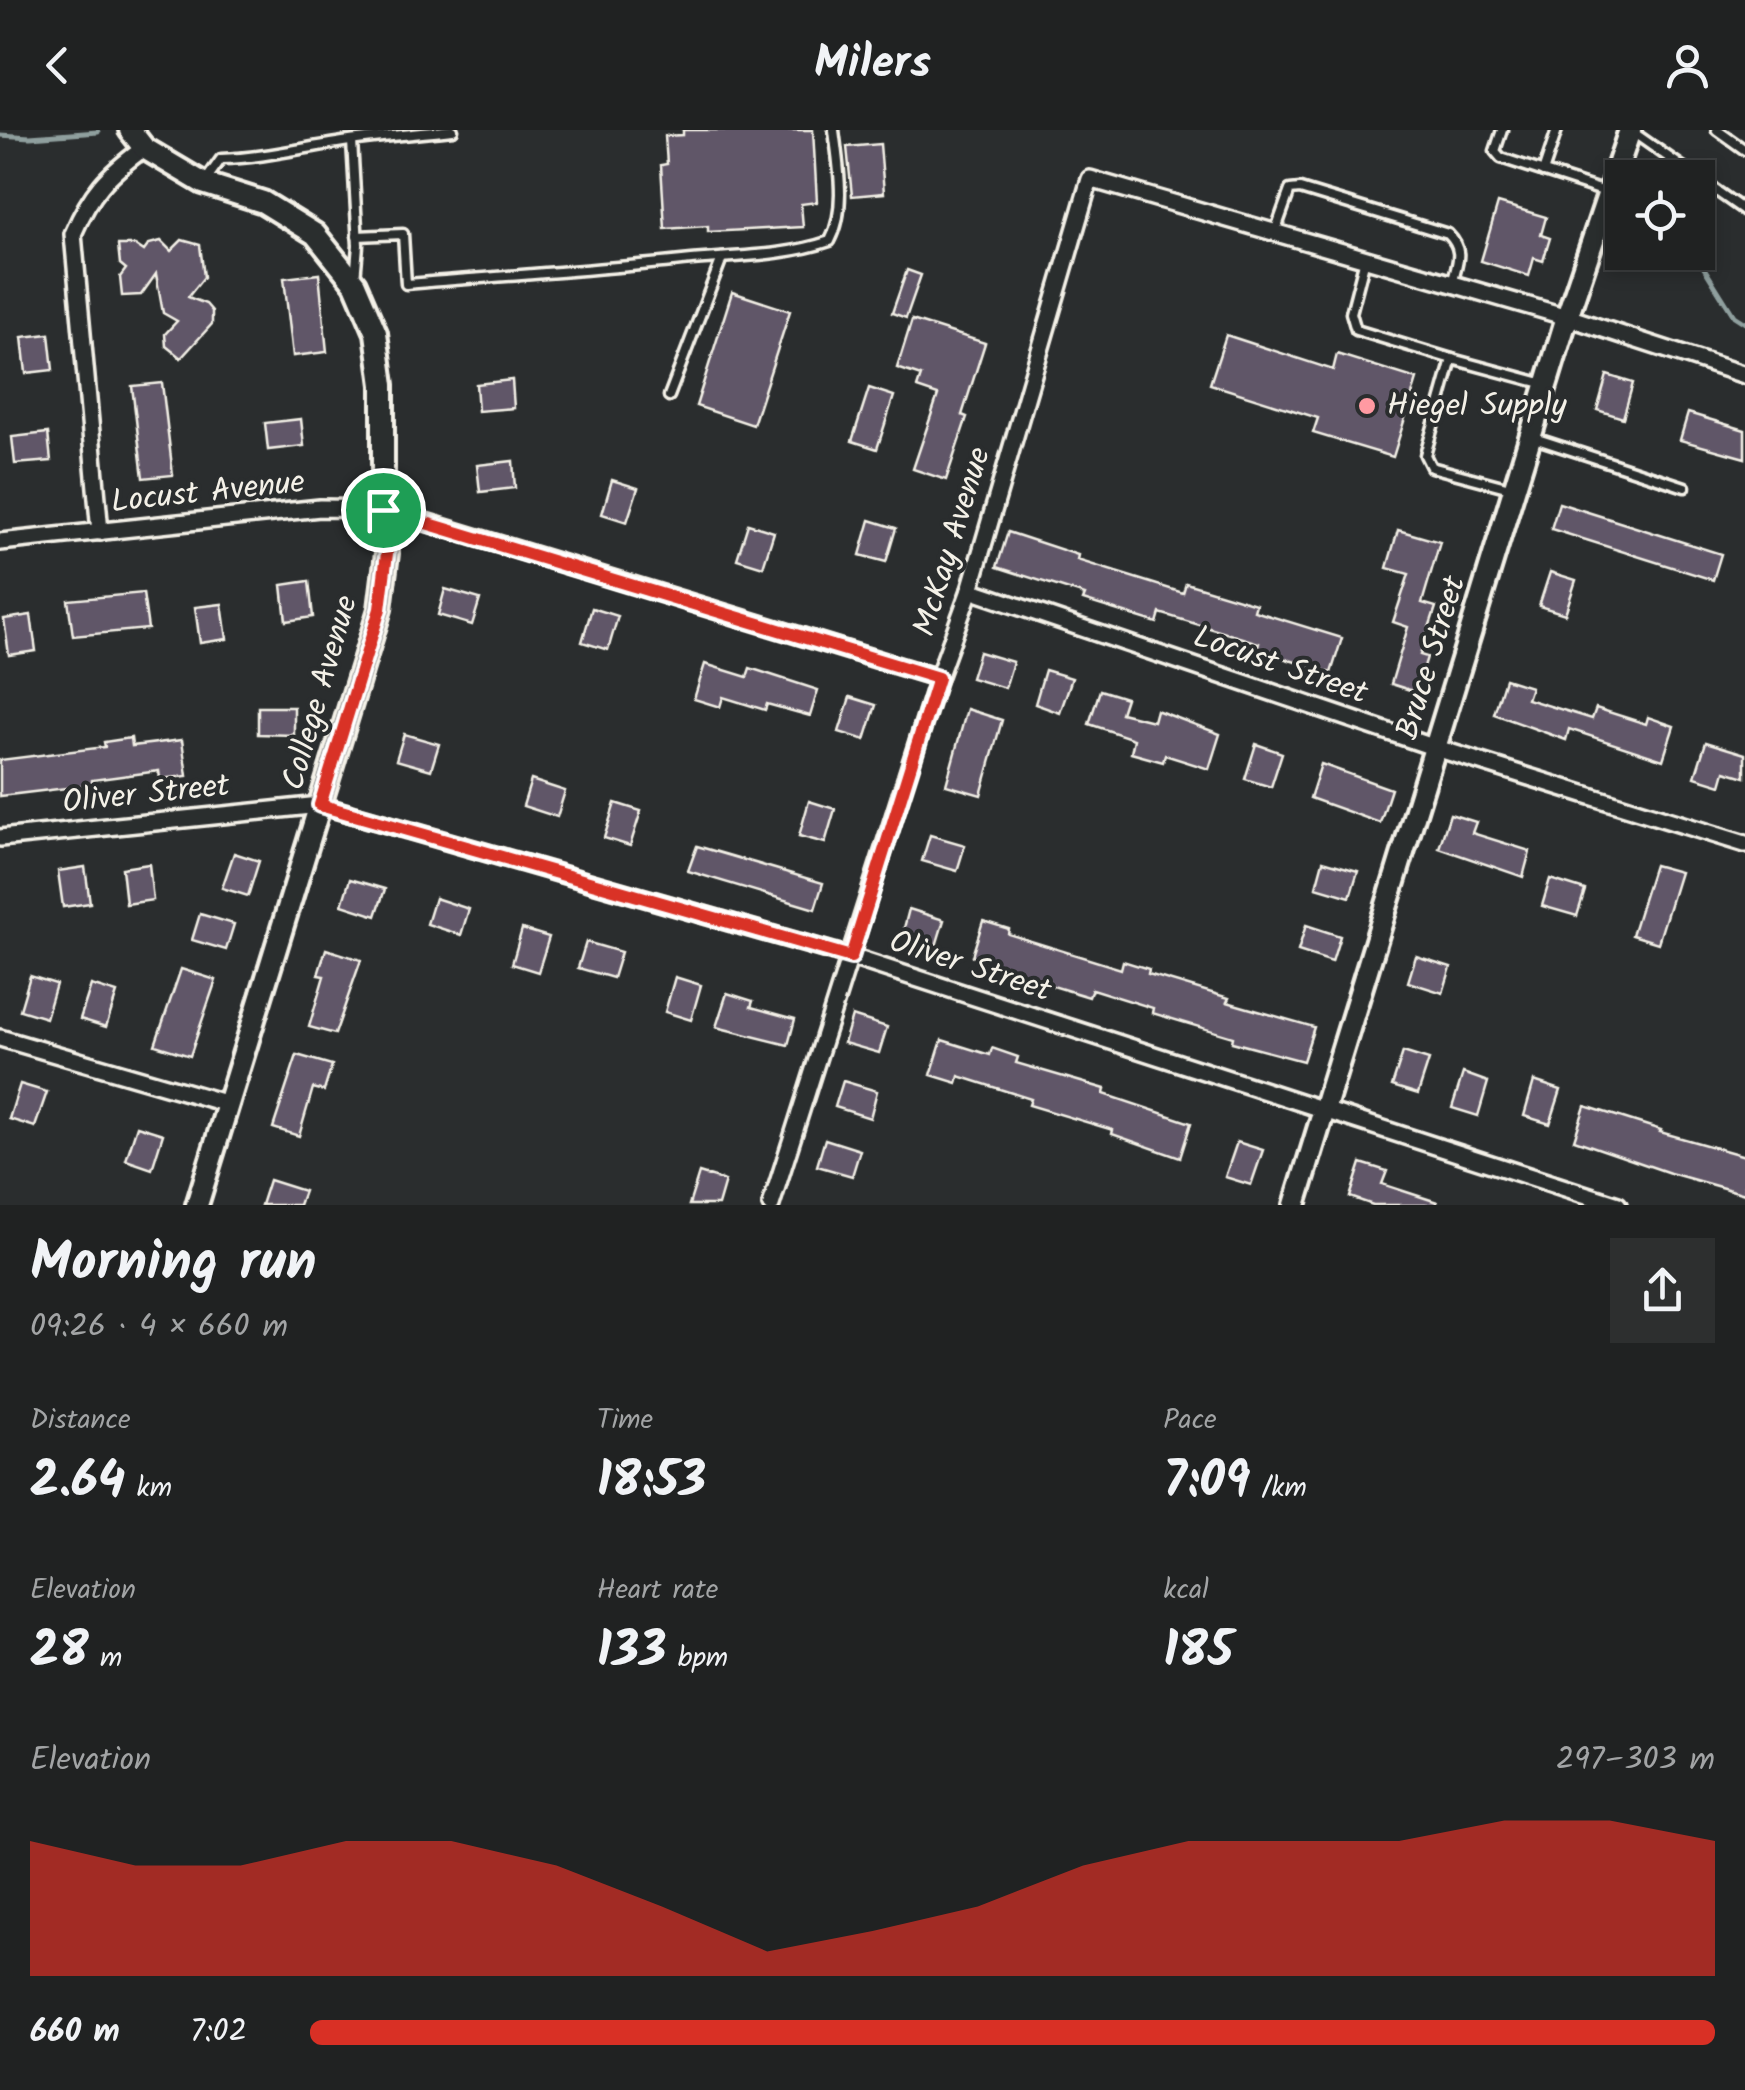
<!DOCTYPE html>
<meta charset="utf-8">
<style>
:root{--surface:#202222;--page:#2d2f2f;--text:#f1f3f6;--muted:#a2a4a5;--line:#3d3f40;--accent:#d93025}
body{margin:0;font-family:Kalam,sans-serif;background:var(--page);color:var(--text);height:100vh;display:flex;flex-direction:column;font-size:38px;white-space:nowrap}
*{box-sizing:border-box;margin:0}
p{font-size:32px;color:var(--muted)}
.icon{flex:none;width:55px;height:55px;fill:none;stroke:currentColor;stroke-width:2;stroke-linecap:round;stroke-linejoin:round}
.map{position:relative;height:1075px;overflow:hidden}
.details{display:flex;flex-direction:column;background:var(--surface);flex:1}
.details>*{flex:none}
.fabs{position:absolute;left:1605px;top:30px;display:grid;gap:20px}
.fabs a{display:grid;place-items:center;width:110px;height:110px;border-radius:0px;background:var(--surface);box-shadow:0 5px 15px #0003,0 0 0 2px var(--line);font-size:50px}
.pin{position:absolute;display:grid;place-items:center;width:85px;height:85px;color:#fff;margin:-42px;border:5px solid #fff;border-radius:50%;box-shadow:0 2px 10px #0007}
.round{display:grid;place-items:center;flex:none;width:105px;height:105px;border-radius:0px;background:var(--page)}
.summary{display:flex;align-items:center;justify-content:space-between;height:170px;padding:0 30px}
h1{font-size:55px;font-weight:700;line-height:75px}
.stats{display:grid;grid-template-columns:repeat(3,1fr);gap:15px;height:170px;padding:10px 30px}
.stats div{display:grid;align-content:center}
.stats b{font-size:50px;font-weight:700}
.stats small{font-size:28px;font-weight:400}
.stats p{font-size:28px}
.chart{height:280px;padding:20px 30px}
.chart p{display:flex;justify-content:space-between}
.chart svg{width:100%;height:180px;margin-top:10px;fill:var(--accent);opacity:.7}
ul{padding:0 30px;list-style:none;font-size:32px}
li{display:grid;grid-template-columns:160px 120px 1fr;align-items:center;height:75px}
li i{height:25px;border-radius:12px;background:var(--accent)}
header{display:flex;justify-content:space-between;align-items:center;height:130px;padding:0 30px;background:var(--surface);font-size:45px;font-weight:700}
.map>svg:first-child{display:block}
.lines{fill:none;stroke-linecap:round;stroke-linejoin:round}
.stream{stroke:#8f9f9e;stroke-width:5}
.building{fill:#615767;stroke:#f4f1e8;stroke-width:2.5}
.service-casing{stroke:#f4f1e8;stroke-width:15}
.minor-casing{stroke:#f4f1e8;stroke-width:22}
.tertiary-casing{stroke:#f4f1e8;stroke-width:28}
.service{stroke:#2a2d2e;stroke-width:8}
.minor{stroke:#2a2d2e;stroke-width:15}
.tertiary{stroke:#2a2d2e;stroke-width:20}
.route-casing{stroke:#fff;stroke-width:20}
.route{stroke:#d93025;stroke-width:12}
.poi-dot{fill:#ff9aa2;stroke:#2a2d2e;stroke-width:4}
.labels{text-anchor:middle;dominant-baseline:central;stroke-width:8;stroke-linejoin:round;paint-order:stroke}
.poi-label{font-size:32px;fill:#f4f1e8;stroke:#2a2d2e;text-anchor:start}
.street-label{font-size:32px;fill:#f4f1e8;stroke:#2a2d2e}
</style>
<header><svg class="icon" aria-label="back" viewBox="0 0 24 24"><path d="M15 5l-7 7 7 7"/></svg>Milers<svg class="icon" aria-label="person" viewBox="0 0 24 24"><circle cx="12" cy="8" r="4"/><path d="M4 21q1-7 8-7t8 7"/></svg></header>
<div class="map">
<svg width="1745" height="1075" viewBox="0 0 1745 1075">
<rect width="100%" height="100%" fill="#2a2d2e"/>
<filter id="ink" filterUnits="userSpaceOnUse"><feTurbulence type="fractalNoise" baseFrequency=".01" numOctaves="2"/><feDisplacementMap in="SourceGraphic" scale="20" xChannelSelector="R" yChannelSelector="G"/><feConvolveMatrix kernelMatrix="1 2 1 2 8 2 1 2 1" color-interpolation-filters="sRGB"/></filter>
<g filter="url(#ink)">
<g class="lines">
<g class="stream">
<path d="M0,5L30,7L98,2"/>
<path d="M1694,122L1734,186L1745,193"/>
</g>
</g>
<g class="building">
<path d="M683,0H813L817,72L801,74L803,97L708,102V96L665,99L661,35L667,34L665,6L683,5Z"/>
<path d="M880,14L884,63L852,66L847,17Z"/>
<path d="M1498,73L1546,87L1541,105L1550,108L1543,131L1534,128L1529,146L1481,131Z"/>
<path d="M182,110L200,115L204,147L188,167L206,174L212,181V194L181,228L166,216L165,204L177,191L163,183L156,144L141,165L122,166L120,147L126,139L120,134L118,115H135L144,121L149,114L161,111L171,121Z"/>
<path d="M907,140L921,145L906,188L892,183Z"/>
<path d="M319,144L327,222L293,226L284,148Z"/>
<path d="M732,162L790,181L753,295L696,276Z"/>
<path d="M912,190L985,213L962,285L967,287L946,350L913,339L938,265L917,258L921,246L897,238Z"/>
<path d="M49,204L53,240L26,243L22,207Z"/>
<path d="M1226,205L1333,240L1337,224L1417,249L1393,327L1313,303L1318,288L1210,254Z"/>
<path d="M1607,245L1633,253L1623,288L1597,280Z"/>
<path d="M512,250L514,278L478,281L476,254Z"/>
<path d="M162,253L173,345L143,348L132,256Z"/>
<path d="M869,258L894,266L877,319L852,311Z"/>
<path d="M1688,283L1745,300V328L1680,310Z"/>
<path d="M301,289L304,316L268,320L265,293Z"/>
<path d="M48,303L51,331L15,334L12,307Z"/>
<path d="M513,331L515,358L480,362L477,335Z"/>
<path d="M612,350L638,358L627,392L602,384Z"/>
<path d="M1559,373L1721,424L1713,450L1551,399Z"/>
<path d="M870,390L896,398L886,432L860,425Z"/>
<path d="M748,394L774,402L763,437L737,429Z"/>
<path d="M1398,400L1440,412L1422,473L1436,477L1420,525L1427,527L1416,562L1391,554L1408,497L1393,492L1409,444L1387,438Z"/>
<path d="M1008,402L1078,425L1077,430L1183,463L1186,453L1256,474L1254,481L1342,508L1331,543L1257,520L1259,513L1160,483L1157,493L1083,470L1085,465L997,437Z"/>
<path d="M1550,442L1576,450L1565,484L1539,476Z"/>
<path d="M309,451L313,487L286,491L282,455Z"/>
<path d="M445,459L480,469L472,495L438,485Z"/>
<path d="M143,463L148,499L73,506L68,470Z"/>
<path d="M222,474L227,509L200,513L195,477Z"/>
<path d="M592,478L618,486L608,520L582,512Z"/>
<path d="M31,485L36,521L9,525L4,489Z"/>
<path d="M979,522L1013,532L1005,558L971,548Z"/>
<path d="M705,534L747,547L750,538L818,560L810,586L767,574L765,580L723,567L720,577L694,569Z"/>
<path d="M1045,540L1072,548L1060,583L1035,574Z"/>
<path d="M1505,549L1531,557L1527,569L1592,589L1596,578L1646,594L1648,587L1674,596L1663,630L1569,599L1566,610L1494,584Z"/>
<path d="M1100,560L1126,568L1121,583L1153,591L1156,580L1220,604L1209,639L1165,625L1163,632L1131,623L1134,609L1089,594Z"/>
<path d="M850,567L876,575L865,610L839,602Z"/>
<path d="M258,577H294V605L258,604Z"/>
<path d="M967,579L1002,590L981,665L946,655Z"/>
<path d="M404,604L439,614L431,640L396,630Z"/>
<path d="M131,608L132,616L182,610L187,646L160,649L159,641L92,650V655L0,666V630L105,617L104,612Z"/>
<path d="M1706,612L1745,624V647L1725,641L1721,655L1695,647Z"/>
<path d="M1256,614L1282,623L1271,657L1245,649Z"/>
<path d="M1321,634L1391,659L1380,693L1310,668Z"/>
<path d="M531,650L565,661L557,687L523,676Z"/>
<path d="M809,671L835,679L825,713L799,706Z"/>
<path d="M615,673L641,681L630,716L604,708Z"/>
<path d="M1450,684L1476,692L1472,703L1530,721L1523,747L1439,718Z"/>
<path d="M930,705L965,715L957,741L922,731Z"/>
<path d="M697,716L823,753L815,779L688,741Z"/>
<path d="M234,723L259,731L248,766L222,758Z"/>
<path d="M1323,731L1358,741L1350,767L1316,757Z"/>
<path d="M149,734L153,770L126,774L122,738Z"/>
<path d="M1654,735L1680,742L1658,813L1632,805Z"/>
<path d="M85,737L90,773L63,777L58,741Z"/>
<path d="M350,749L385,759L376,786L342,775Z"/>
<path d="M1550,749L1585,760L1577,786L1542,776Z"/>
<path d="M435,768L469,779L461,805L427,794Z"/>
<path d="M909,779L944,790L936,816L902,806Z"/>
<path d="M200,784L234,794L226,820L192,810Z"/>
<path d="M983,791L1009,799L1008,804L1121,839L1123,831L1149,839L1148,844L1229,868L1227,872L1314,897L1303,931L1232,912L1233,907L1152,883L1153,878L1092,859L1089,867L1013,844L1014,839L972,826Z"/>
<path d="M1306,795L1340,806L1332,832L1298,821Z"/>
<path d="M522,799L549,807L538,842L512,834Z"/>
<path d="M586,812L621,822L613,848L578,838Z"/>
<path d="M326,819L361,830L335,904L309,897L324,846L318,845Z"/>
<path d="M1416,826L1451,837L1443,863L1408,852Z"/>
<path d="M181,839L216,850L190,926L155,915Z"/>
<path d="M30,846L56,854L46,888L20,880Z"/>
<path d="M675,847L701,855L691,890L665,882Z"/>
<path d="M91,855L117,863L106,897L80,889Z"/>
<path d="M727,863L753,871L751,877L795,889L788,915L716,897Z"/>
<path d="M852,886L887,897L879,923L844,913Z"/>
<path d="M942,910L990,925L992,918L1018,927L1016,933L1105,959L1104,964L1191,993L1180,1028L1112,1004L1113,1000L1029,975L1031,969L959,946L957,953L931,945Z"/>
<path d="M1403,922L1429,930L1418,964L1392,956Z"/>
<path d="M297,925L332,935L324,961L313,958L299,1006L273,998Z"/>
<path d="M1463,943L1488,952L1478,986L1452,978Z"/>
<path d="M843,951L877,961L870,988L835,977Z"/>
<path d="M1534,951L1561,960L1550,994L1524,986Z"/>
<path d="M20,954L47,962L35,997L9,989Z"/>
<path d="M1585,976L1661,1000L1660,1002L1745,1026V1064L1670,1043L1574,1010Z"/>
<path d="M137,996L163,1004L152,1039L126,1030Z"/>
<path d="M825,1009L860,1020L852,1046L817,1036Z"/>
<path d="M1237,1012L1263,1020L1251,1055L1225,1047Z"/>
<path d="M1361,1033L1387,1041L1382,1054L1437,1072V1075H1373L1350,1067Z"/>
<path d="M699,1043L725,1051L718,1075H689Z"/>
<path d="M269,1050L304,1061L299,1075H261Z"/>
</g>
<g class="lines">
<g class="service-casing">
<g id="service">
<path d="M1502,0L1495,21L1501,28L1609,63"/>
<path d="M1717,0L1745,20"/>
<path d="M1634,3L1745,81"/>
<path d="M352,11L358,115L355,149"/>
<path d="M1543,42L1557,0"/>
<path d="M206,50L221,29C261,28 297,19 337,13C375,7 414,4 453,0"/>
<path d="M1275,102L1290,60L1300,59L1448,104C1465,121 1457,133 1452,154"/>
<path d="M357,106L403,104L406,154C502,146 597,140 692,130C737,126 787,126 830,111C847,79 838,34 834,0"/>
<path d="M1365,129L1351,183L1356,200L1452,229"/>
<path d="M669,266L722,128"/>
<path d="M1531,307L1685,357"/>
<path d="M1510,358L1431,337L1425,325L1452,229L1545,254"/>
</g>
</g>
<g class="minor-casing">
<g id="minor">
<path d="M100,402L73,104C91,62 107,45 144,18"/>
<path d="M0,412L320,378L383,379L938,548"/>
<path d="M970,460L1436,618L1745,714"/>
<path d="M0,708L320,675L851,827L1618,1075"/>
<path d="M0,908L228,974"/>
<path d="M771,1075L938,548L970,460L1090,49L1567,187L1745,245"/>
</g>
</g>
<g class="tertiary-casing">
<g id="tertiary">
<path d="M130,0L144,18L203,53L263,72L315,104L355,154L376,203L383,255V379L387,423L380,479L197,1075"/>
<path d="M1295,1075L1567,187L1630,0"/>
</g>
</g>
<use href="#service" class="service"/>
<use href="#minor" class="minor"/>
<use href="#tertiary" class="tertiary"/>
</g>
</g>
<g class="lines" filter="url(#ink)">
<g class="route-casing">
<path id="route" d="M383,380L938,548L851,827L320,675L380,479L387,423Z"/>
</g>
<use href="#route" class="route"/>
</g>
<circle class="poi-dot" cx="1367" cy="276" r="10"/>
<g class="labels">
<g class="poi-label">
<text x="1387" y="276">Hiegel Supply</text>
</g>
<g class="street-label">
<text transform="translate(208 363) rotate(-6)">Locust Avenue</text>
<text transform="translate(953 412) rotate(-73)">McKay Avenue</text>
<text transform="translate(1432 528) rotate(-73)">Bruce Street</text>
<text transform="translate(1280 536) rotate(19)">Locust Street</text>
<text transform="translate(321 563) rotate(-74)">College Avenue</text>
<text transform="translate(146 665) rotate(-6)">Oliver Street</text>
<text transform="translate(970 837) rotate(18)">Oliver Street</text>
</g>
</g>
</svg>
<div class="fabs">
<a><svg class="icon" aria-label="locate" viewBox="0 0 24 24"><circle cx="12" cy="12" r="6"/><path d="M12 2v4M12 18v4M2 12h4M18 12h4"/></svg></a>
</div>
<div class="pin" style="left:383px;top:380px;background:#1e9e55"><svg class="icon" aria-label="arrive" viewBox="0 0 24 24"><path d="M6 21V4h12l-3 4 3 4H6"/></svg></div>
</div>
<section class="details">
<div class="summary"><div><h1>Morning run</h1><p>09:26 · 4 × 660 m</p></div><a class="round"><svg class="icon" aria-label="share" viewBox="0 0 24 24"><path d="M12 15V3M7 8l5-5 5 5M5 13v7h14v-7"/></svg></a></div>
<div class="stats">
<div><p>Distance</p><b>2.64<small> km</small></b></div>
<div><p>Time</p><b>18:53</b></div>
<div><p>Pace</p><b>7:09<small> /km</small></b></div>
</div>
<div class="stats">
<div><p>Elevation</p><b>28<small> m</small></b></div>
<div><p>Heart rate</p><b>133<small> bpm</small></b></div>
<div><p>kcal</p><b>185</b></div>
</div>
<div class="chart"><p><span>Elevation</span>297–303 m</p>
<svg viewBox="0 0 160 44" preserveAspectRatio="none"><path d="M0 44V11L10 17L20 17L30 11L40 11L50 17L60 27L70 38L80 33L90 27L100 17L110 11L120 11L130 11L140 6L150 6L160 11V44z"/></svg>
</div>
<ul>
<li><b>660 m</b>7:02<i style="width:100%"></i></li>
</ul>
</section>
